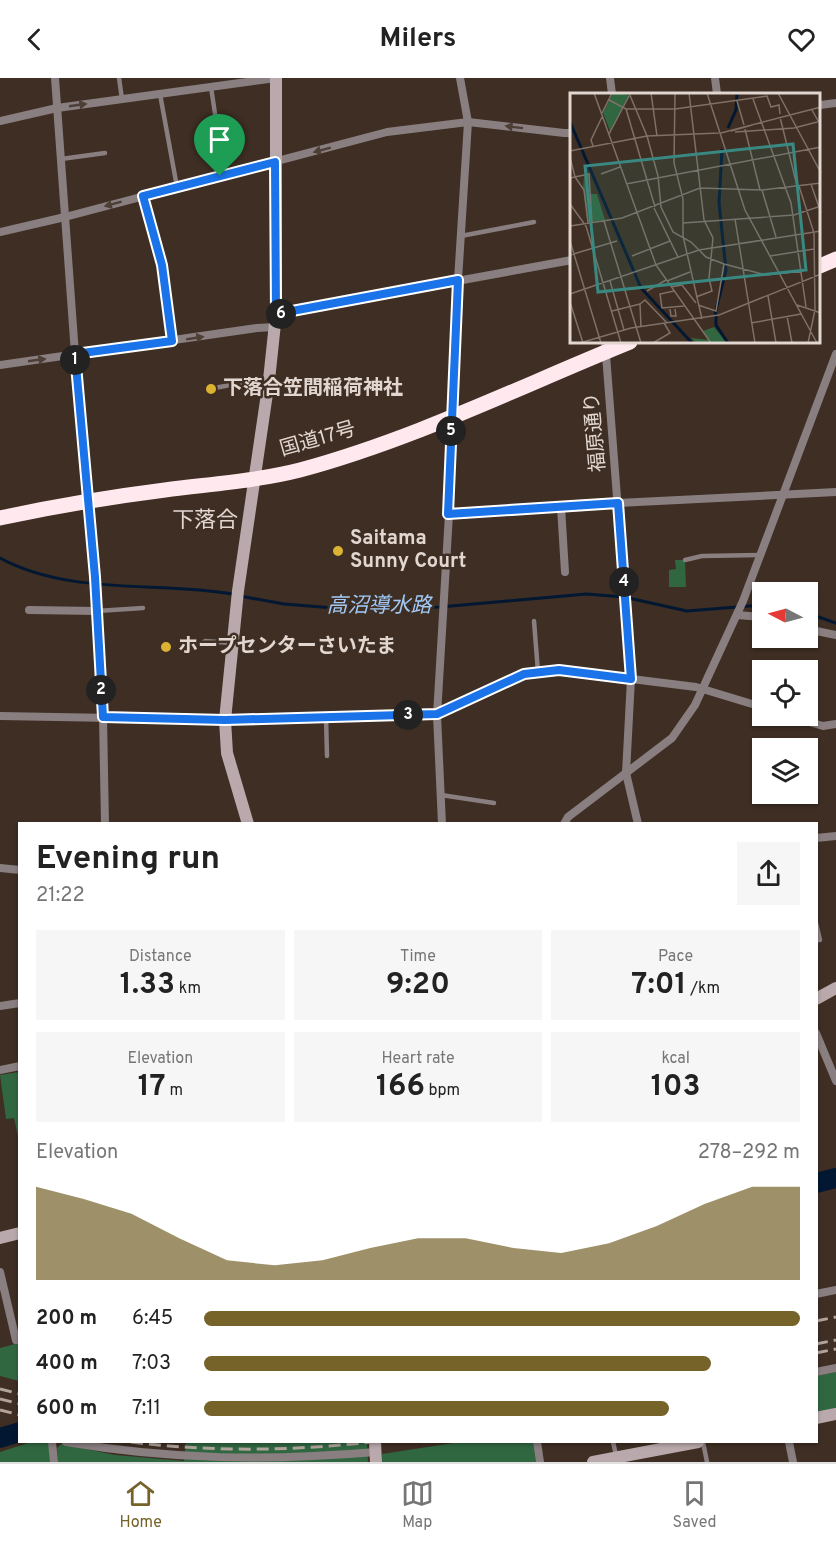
<!DOCTYPE html>
<meta charset="utf-8">
<style>
:root{--surface:#fff;--page:#f6f6f6;--text:#222;--muted:#767676;--line:#e0e0e0;--accent:#76632a}
body{margin:0;font-family:Overpass,"Noto Sans JP",sans-serif;background:var(--page);color:var(--text);height:100vh;display:flex;flex-direction:column;font-size:22px;white-space:nowrap}
*{box-sizing:border-box;margin:0}
p{font-size:20px;color:var(--muted)}
.icon{flex:none;width:33px;height:33px;fill:none;stroke:currentColor;stroke-width:2;stroke-linecap:round;stroke-linejoin:round}
.map{position:relative;flex:1;overflow:hidden}
.drawer{position:absolute;left:18px;top:744px;width:800px;height:621px;display:flex;flex-direction:column;background:var(--surface);border-radius:0px;box-shadow:0 2px 4px #0004}
.drawer>*{flex:none}
.needle{width:39px;rotate:276deg}
.controls{position:absolute;left:752px;top:504px;display:grid;gap:12px}
.controls a{display:grid;place-items:center;width:66px;height:66px;border-radius:0px;background:var(--surface);box-shadow:0 2px 4px #0004;font-size:30px}
.pin{position:absolute;display:grid;place-items:center;width:51px;height:51px;color:#fff;margin:-62px -26px;border-radius:50% 50% 50% 0;rotate:-45deg;box-shadow:0 0 6px #0007}
.pin .icon{rotate:45deg}
.km{position:absolute;width:30px;height:30px;margin:-15px;border-radius:50%;background:#222;color:#fff;font-size:16px;line-height:30px;text-align:center}
.round{display:grid;place-items:center;flex:none;width:63px;height:63px;border-radius:0px;background:var(--page)}
.summary{display:flex;align-items:center;justify-content:space-between;height:102px;padding:0 18px}
h1{font-size:33px;font-weight:700;line-height:45px}
.figures{display:grid;grid-template-columns:repeat(3,1fr);gap:9px;height:102px;padding:6px 18px}
.figures div{display:grid;align-content:center;border-radius:0px;background:var(--page);text-align:center}
.figures b{font-size:30px;font-weight:700}
.figures small{font-size:16px;font-weight:400}
.figures p{font-size:16px}
.chart{height:168px;padding:12px 18px}
.chart p{display:flex;justify-content:space-between}
.chart svg{width:100%;height:108px;margin-top:6px;fill:var(--accent);opacity:.7}
ul{padding:0 18px;list-style:none;font-size:20px}
li{display:grid;grid-template-columns:96px 72px 1fr;align-items:center;height:45px}
li i{height:15px;border-radius:8px;background:var(--accent)}
header{display:flex;justify-content:space-between;align-items:center;height:78px;padding:0 18px;background:var(--surface);font-size:27px;font-weight:700}
.tab-bar{display:flex;justify-content:space-around;align-items:center;height:84px;border-top:2px solid var(--line);background:var(--surface);font-size:16px;color:var(--muted)}
.tab-bar a{display:grid;justify-items:center;gap:3px}
.tab-bar .active{color:var(--accent)}
.map>svg:first-child{display:block}
.green{fill:#306741}
.lines{fill:none;stroke-linecap:round;stroke-linejoin:round}
.stream{stroke:#021832;stroke-width:3}
.river{stroke:#021832;stroke-width:20}
.lane{stroke:#897e80;stroke-width:4.5}
.street{stroke:#897e80;stroke-width:8}
.secondary{stroke:#baa9ac;stroke-width:12}
.highway{stroke:#ffe9ee;stroke-width:15}
.rail{stroke:#b0a49c;stroke-width:3;stroke-dasharray:12 6;stroke-linecap:butt}
.oneway{fill:#4d3e36}
.route-casing{stroke:#fff;stroke-width:12}
.route{stroke:#1a73e8;stroke-width:8}
.poi-dot{fill:#dcb233;stroke:#3e2e23;stroke-width:2}
.labels{text-anchor:middle;dominant-baseline:central;stroke-width:5;stroke-linejoin:round;paint-order:stroke}
.poi-label{font-size:20px;font-weight:bold;fill:#e1d6d0;stroke:#3e2e23;text-anchor:start}
.street-label{font-size:20px;fill:#e1d6d0;stroke:#3e2e23}
.water-label{font-size:21px;font-style:italic;fill:#a2c9f6;stroke:#3e2e23}
.quarter-label{font-size:22px;fill:#e1d6d0;stroke:#3e2e23}
.inset-river{fill:none;stroke:#021832;stroke-width:3}
.inset-road{fill:none;stroke:#7f7168;stroke-width:1.5}
.view{fill:#398982;fill-opacity:0.15;stroke:#398982;stroke-width:3}
.inset-edge{fill:none;stroke:#e1d6d0;stroke-width:3}
</style>
<header><svg class="icon" aria-label="back" viewBox="0 0 24 24"><path d="M15 5l-7 7 7 7"/></svg>Milers<svg class="icon" aria-label="heart" viewBox="0 0 24 24"><path d="M12 20l-8-8c-3-5 5-10 8-4 3-6 11-1 8 4z"/></svg></header>
<div class="map">
<svg width="836" height="1384" viewBox="0 0 836 1384">
<rect width="100%" height="100%" fill="#3e2e23"/>
<g class="green">
<path d="M675,482H685L686,509H669V492L676,491Z"/>
<path d="M19,994H20L19,1063L14,1040L6,1041L0,997Z"/>
<path d="M19,1265V1303L0,1298V1270Z"/>
<path d="M836,1294V1331L816,1335V1298Z"/>
<path d="M31,1364H49L51,1384H0V1374Z"/>
<path d="M186,1364H367L368,1384H58L57,1370L61,1366L115,1377L184,1383Z"/>
<path d="M460,1364H533L536,1384H382V1376Z"/>
</g>
<g class="lines">
<g class="stream">
<path d="M0,480C71,518 156,503 233,516"/>
<path d="M240,518L284,526L334,530L440,529L586,516L624,519L687,533L762,527"/>
<path d="M807,535L836,545"/>
</g>
<g class="river">
<path d="M816,1105L836,1100"/>
<path d="M0,1360L20,1354"/>
</g>
<g class="lane">
<path d="M119,0L122,21"/>
<path d="M211,9L217,49"/>
<path d="M160,16L177,109"/>
<path d="M61,81L105,75"/>
<path d="M143,119L162,187L172,263"/>
<path d="M461,158L534,144"/>
<path d="M215,310L259,301L268,302"/>
<path d="M685,482L702,478L760,477"/>
<path d="M97,533L143,530"/>
<path d="M534,543L538,594"/>
<path d="M187,569H196L205,563L231,565"/>
<path d="M326,639L327,678"/>
<path d="M441,717L494,725"/>
<path d="M816,845L820,862H816"/>
<path d="M613,1364L616,1377"/>
<path d="M703,1364L707,1384"/>
</g>
<g class="street">
<path d="M55,0L75,276L97,533L103,639L105,746"/>
<path d="M610,0L612,16"/>
<path d="M715,0L717,16"/>
<path d="M820,27L836,25"/>
<path d="M0,43L57,30L276,0"/>
<path d="M0,154L65,139L387,54L468,44L564,55H572"/>
<path d="M276,236L572,182"/>
<path d="M605,264L631,601L626,695L638,746"/>
<path d="M0,287L257,250L275,249"/>
<path d="M561,429L565,494"/>
<path d="M449,436L618,425L836,414"/>
<path d="M29,532L97,533"/>
<path d="M737,537L762,539"/>
<path d="M807,551L836,557"/>
<path d="M0,638L225,642L437,637L524,595L559,592L696,609L762,629"/>
<path d="M789,638L823,648L836,646"/>
<path d="M442,746L437,637L449,436L458,202L468,44L460,0"/>
<path d="M564,746L568,739L672,660L695,627L743,523L836,276"/>
<path d="M816,760L836,758"/>
<path d="M0,790L20,792"/>
<path d="M0,928L20,925"/>
<path d="M816,955L836,1003"/>
<path d="M0,992L20,988"/>
<path d="M0,1194L16,1262"/>
<path d="M816,1216L836,1212"/>
<path d="M816,1294L836,1290"/>
<path d="M52,1364L54,1384"/>
<path d="M66,1364C172,1382 269,1383 376,1374"/>
<path d="M537,1364L540,1384"/>
<path d="M789,1364L793,1384"/>
</g>
<g class="secondary">
<path d="M248,746L227,675L225,642L238,513L269,302L276,236V0"/>
<path d="M816,921L836,910"/>
<path d="M0,1160L20,1155"/>
<path d="M816,1340L836,1336"/>
<path d="M375,1364L376,1384"/>
<path d="M593,1384L698,1364"/>
</g>
<g class="highway">
<path d="M820,188L836,181"/>
<path d="M0,440C56,428 109,419 165,412C210,406 257,403 300,392C415,361 521,308 630,264"/>
</g>
<g class="rail">
<path d="M816,1243L836,1239"/>
<path d="M816,1266L836,1262"/>
<path d="M816,1275L836,1271"/>
<path d="M0,1311L20,1316"/>
<path d="M0,1321L20,1326"/>
<path d="M0,1332L20,1337"/>
<path d="M131,1364C211,1374 292,1373 372,1364"/>
</g>
</g>
<defs><path id="oneway-solid" d="M-6-.8H1V-3.2L6.5 0L1 3.2V.8H-6Z" transform="scale(1.5)"/></defs>
<g class="oneway">
<use href="#oneway-solid" transform="translate(78 27) rotate(-8)"/>
<use href="#oneway-solid" transform="translate(514 49) rotate(-173)"/>
<use href="#oneway-solid" transform="translate(322 72) rotate(165)"/>
<use href="#oneway-solid" transform="translate(113 126) rotate(165)"/>
<use href="#oneway-solid" transform="translate(195 260) rotate(-9)"/>
<use href="#oneway-solid" transform="translate(37 282) rotate(-8)"/>
</g>
<g class="lines">
<g class="route-casing">
<path id="route" d="M275,84L276,236L458,202L448,436L618,425L631,601L559,592L524,596L437,636L225,642L103,639L95,499L75,276L172,263L162,187L143,118Z"/>
</g>
<use href="#route" class="route"/>
</g>
<g class="poi-dot">
<circle cx="211" cy="311" r="6"/>
<circle cx="338" cy="473" r="6"/>
<circle cx="166" cy="569" r="6"/>
</g>
<g class="labels">
<g class="poi-label">
<text x="223" y="311">下落合笠間稲荷神社</text>
<text x="350" y="461">Saitama<tspan x="350" dy="23">Sunny Court</tspan></text>
<text x="178" y="569">ホープセンターさいたま</text>
</g>
<g class="street-label">
<text transform="translate(596 354) rotate(-95)">福原通り</text>
<text transform="translate(318 362) rotate(-16)">国道17号</text>
</g>
<g class="water-label">
<text x="379" y="528">高沼導水路</text>
</g>
<g class="quarter-label">
<text x="205" y="443">下落合</text>
</g>
</g>
<g transform="translate(570 15)">
<rect width="250" height="250" fill="#3e2e23"/>
<path d="M43,0L59,2L40,38L33,20ZM19,82L18,101H27L35,127L18,129L13,95L14,83ZM144,234L157,250H126L121,245L139,247L133,238Z" fill="#306741"/>
<path class="inset-river" d="M0,29L71,195L122,250M158,35L166,17L167,0M145,221L156,177L149,110L152,56M146,221V232L158,250"/>
<path class="inset-road" d="M24,0L86,172L141,250M59,0L77,43L88,83L91,114L103,139L121,149L136,164L154,171L196,182L233,178M81,0L87,43M105,0L104,70L113,106V143L132,226M119,0L134,127L143,145L139,185L142,198L126,204M137,0L175,117L247,250M208,0L251,80M183,6L221,110L236,214M39,7L56,16H105L197,3L201,14L209,12L210,21M167,8L174,32M56,16L85,114M242,17L251,33M32,20L42,0M210,24L227,93M175,36L190,97M161,38L182,32M165,39L224,35L251,28M151,40L251,14M39,41L59,3M23,53L21,47L32,24M0,58L77,43L149,40M0,64L5,84L14,97L18,130M31,81L50,74M0,85L19,81L22,130M56,91L251,54M241,91L251,120M229,93L244,140L245,218M192,97L206,144M0,111L16,133L51,250M84,115L108,164M165,126L185,250M34,128L71,250M113,130L224,122L251,113M0,133L52,125L130,95L192,97L251,90M0,148L31,250M0,162L47,148M62,163L100,148M200,163L244,156M40,188L54,237M97,188L120,179M101,194L112,192L126,210M77,198L96,187M104,198L90,201L92,215L114,213M0,201L129,157L251,138M198,203L206,250M0,209L13,250M128,212L146,218L154,171M227,212L251,220M100,216L101,223H106L105,216M42,218L70,211M217,223L222,250M181,230L231,221M71,234L70,211L75,207L97,230M10,250L61,235L149,222L251,181M83,250L100,240L94,230M238,250L245,217"/>
<path class="view" d="M223,51L236,177L28,199L15,73Z"/>
<rect width="250" height="250" class="inset-edge"/>
</g>
</svg>
<div class="controls">
<a><svg class="needle" viewBox="-14 -14 28 28"><path d="M0-13l5 13h-10z" fill="#e53935"/><path d="M0 13l5-13h-10z" fill="#767676"/></svg></a>
<a><svg class="icon" aria-label="locate" viewBox="0 0 24 24"><circle cx="12" cy="12" r="6"/><path d="M12 2v4M12 18v4M2 12h4M18 12h4"/></svg></a>
<a><svg class="icon" aria-label="layers" viewBox="0 0 24 24"><path d="M12 4l9 5-9 5-9-5zM3 14l9 5 9-5"/></svg></a>
</div>
<div class="pin" style="left:220px;top:98px;background:#1e9e55"><svg class="icon" aria-label="arrive" viewBox="0 0 24 24"><path d="M6 21V4h12l-3 4 3 4H6"/></svg></div>
<b class="km" style="left:75px;top:282px">1</b>
<b class="km" style="left:101px;top:612px">2</b>
<b class="km" style="left:408px;top:637px">3</b>
<b class="km" style="left:624px;top:504px">4</b>
<b class="km" style="left:451px;top:353px">5</b>
<b class="km" style="left:281px;top:236px">6</b>
<section class="drawer">
<div class="summary"><div><h1>Evening run</h1><p>21:22</p></div><a class="round"><svg class="icon" aria-label="share" viewBox="0 0 24 24"><path d="M12 15V3M7 8l5-5 5 5M5 13v7h14v-7"/></svg></a></div>
<div class="figures">
<div><p>Distance</p><b>1.33<small> km</small></b></div>
<div><p>Time</p><b>9:20</b></div>
<div><p>Pace</p><b>7:01<small> /km</small></b></div>
</div>
<div class="figures">
<div><p>Elevation</p><b>17<small> m</small></b></div>
<div><p>Heart rate</p><b>166<small> bpm</small></b></div>
<div><p>kcal</p><b>103</b></div>
</div>
<div class="chart"><p><span>Elevation</span>278–292 m</p>
<svg viewBox="0 0 160 44" preserveAspectRatio="none"><path d="M0 44V6L10 11L20 17L30 27L40 36L50 38L60 36L70 31L80 27L90 27L100 31L110 33L120 29L130 22L140 13L150 6L160 6V44z"/></svg>
</div>
<ul>
<li><b>200 m</b>6:45<i style="width:100%"></i></li>
<li><b>400 m</b>7:03<i style="width:85%"></i></li>
<li><b>600 m</b>7:11<i style="width:78%"></i></li>
</ul>
</section>
</div>
<nav class="tab-bar">
<a class="active"><svg class="icon" aria-label="home" viewBox="0 0 24 24"><path d="M3 11l9-7 9 7M6 9v11h12V9"/></svg>Home</a>
<a><svg class="icon" aria-label="map" viewBox="0 0 24 24"><path d="M3 6l6-2 6 2 6-2v14l-6 2-6-2-6 2zM9 4v14M15 6v14"/></svg>Map</a>
<a><svg class="icon" aria-label="saved" viewBox="0 0 24 24"><path d="M7 4h10v16l-5-4-5 4z"/></svg>Saved</a>
</nav>
